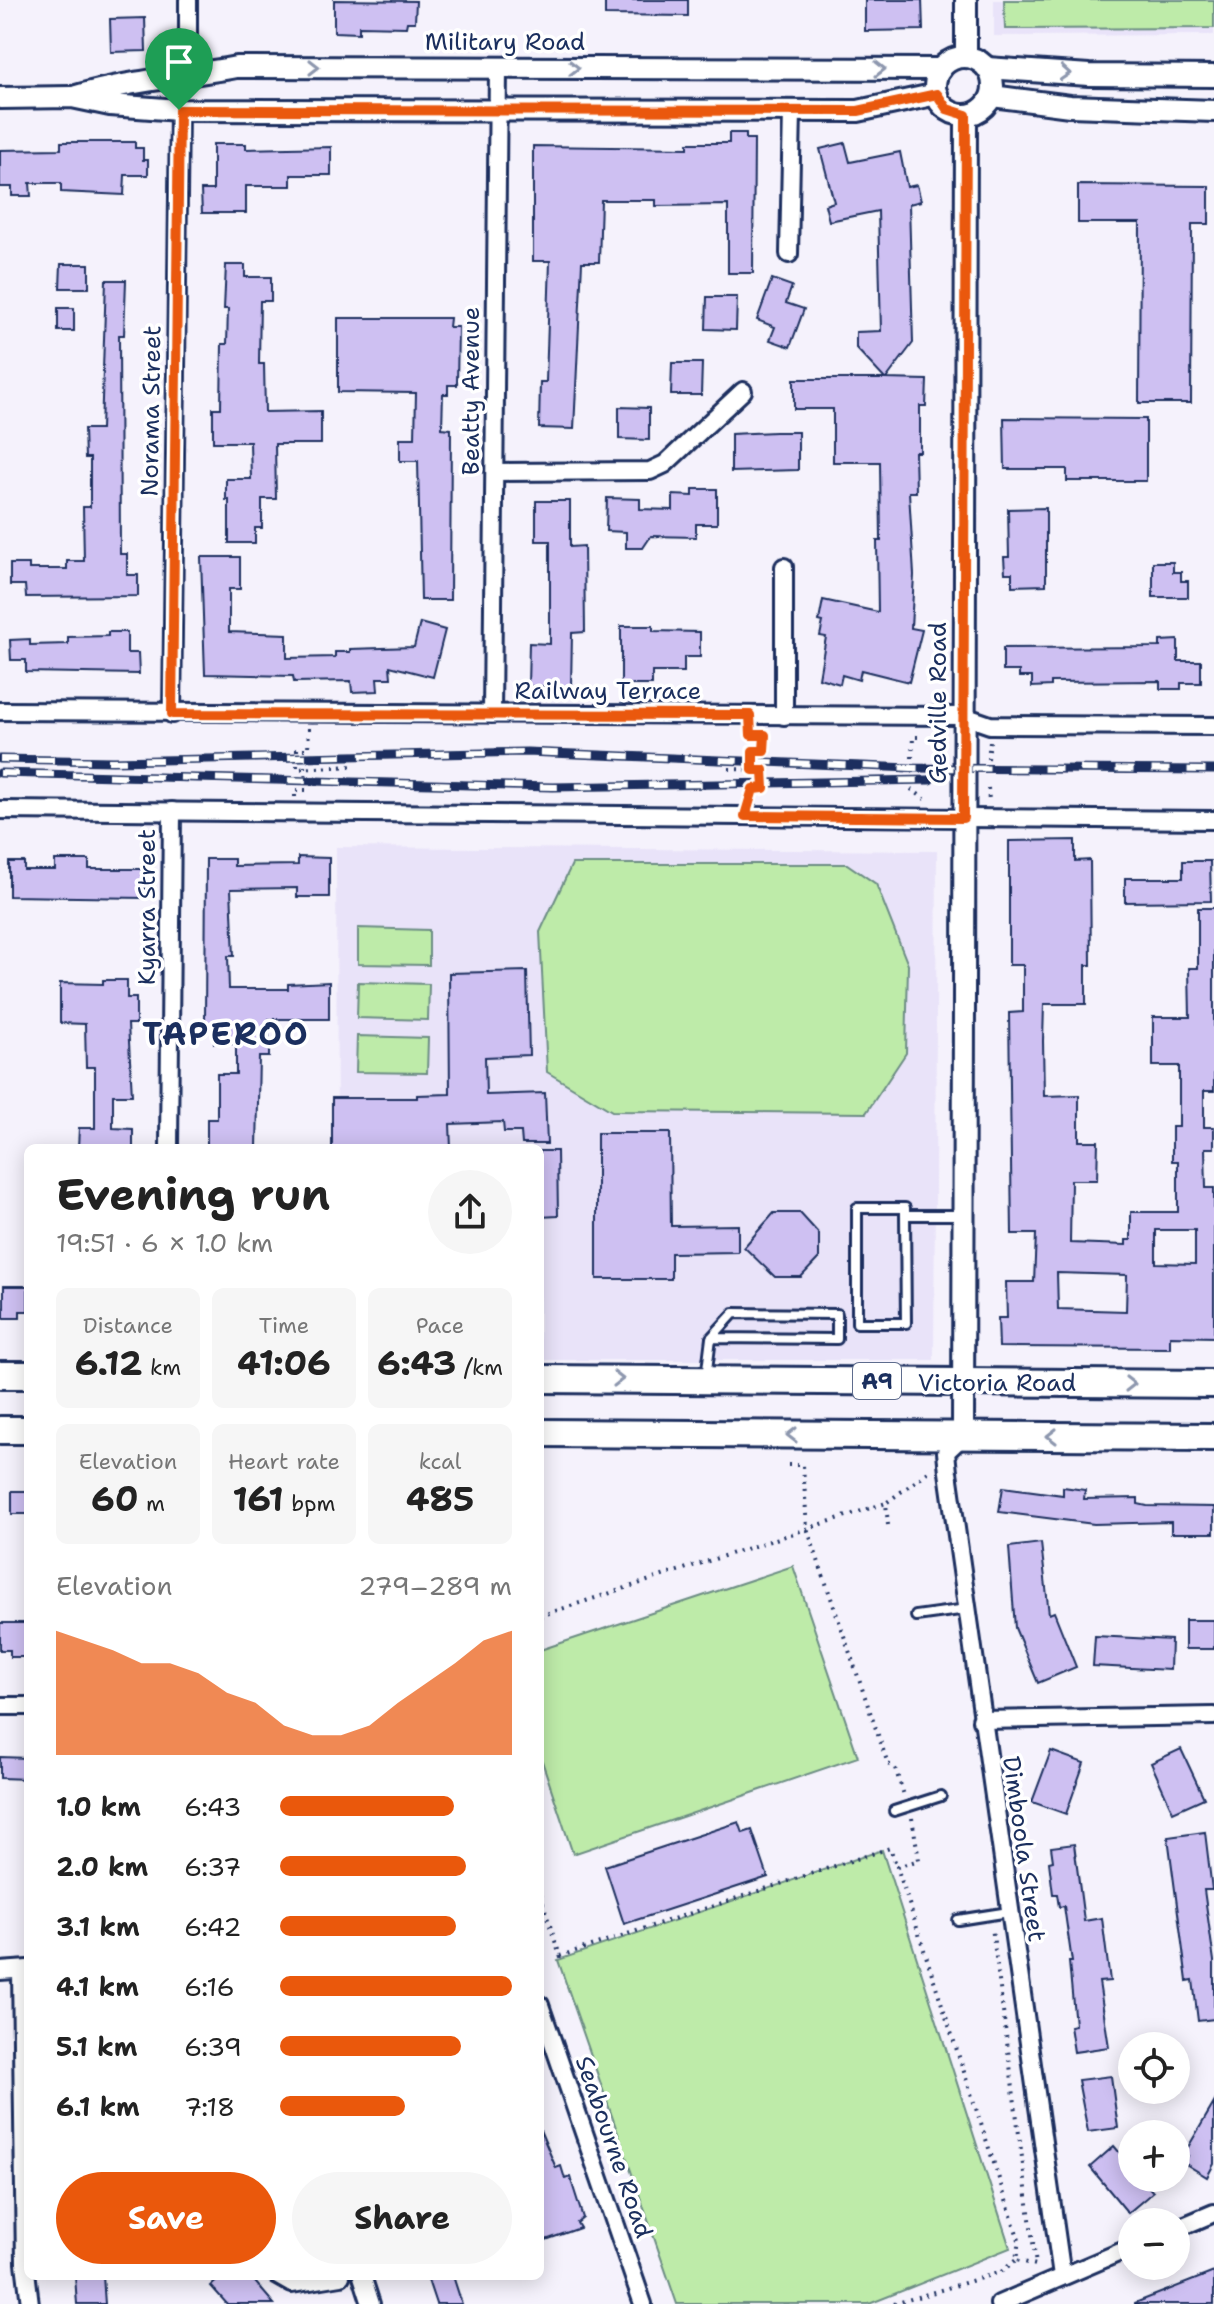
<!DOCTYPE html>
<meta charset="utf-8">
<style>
:root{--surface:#fff;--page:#f6f6f6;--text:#222;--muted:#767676;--accent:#ea580c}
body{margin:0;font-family:"Shantell Sans",sans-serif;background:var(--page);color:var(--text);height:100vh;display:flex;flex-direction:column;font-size:30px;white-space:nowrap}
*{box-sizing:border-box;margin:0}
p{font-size:26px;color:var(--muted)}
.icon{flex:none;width:44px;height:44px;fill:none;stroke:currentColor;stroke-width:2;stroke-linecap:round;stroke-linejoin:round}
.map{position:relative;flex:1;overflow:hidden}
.drawer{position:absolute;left:24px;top:1144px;width:520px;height:1136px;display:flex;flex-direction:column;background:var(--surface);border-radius:12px;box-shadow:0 4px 20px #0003}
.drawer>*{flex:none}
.tools{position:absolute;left:1118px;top:2032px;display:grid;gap:16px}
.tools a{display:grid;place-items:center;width:72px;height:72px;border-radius:50%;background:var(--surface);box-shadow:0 4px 20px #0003;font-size:40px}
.pin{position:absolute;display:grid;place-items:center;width:68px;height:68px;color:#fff;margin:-82px -34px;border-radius:50% 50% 50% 0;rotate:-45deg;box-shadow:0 0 8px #0007}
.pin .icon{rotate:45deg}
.round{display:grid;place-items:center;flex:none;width:84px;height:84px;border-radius:42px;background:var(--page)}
.head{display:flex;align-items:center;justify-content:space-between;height:136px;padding:0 32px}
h1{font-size:44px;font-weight:700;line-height:60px}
.stats{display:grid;grid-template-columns:repeat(3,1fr);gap:12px;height:136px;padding:8px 32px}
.stats div{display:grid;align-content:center;border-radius:12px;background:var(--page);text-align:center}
.stats b{font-size:34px;font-weight:700}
.stats small{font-size:22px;font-weight:400}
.stats p{font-size:22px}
.chart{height:224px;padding:16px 32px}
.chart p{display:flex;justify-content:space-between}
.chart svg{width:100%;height:144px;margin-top:8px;fill:var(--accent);opacity:.7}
.primary-button{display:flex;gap:16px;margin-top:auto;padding:16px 32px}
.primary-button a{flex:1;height:92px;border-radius:48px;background:var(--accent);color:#fff;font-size:32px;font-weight:700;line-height:92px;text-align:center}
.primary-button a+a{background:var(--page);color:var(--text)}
ul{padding:0 32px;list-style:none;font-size:26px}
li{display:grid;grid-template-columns:128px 96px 1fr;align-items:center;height:60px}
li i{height:20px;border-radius:10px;background:var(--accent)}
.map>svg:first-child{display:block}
.built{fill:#e9e3f9}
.green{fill:#beeba9;stroke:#6c8d84;stroke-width:2}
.building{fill:#cec0f2;stroke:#1b2f5e;stroke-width:2;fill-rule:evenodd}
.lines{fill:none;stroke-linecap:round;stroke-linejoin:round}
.service-casing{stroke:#1b2f5e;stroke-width:14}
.minor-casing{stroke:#1b2f5e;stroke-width:22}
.tertiary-casing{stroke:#1b2f5e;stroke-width:26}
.trunk-casing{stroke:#1b2f5e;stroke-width:32}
.path{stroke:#1b2f5e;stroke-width:4;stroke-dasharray:2 6;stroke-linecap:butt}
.service{stroke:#fff;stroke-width:8}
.minor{stroke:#fff;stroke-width:16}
.tertiary{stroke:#fff;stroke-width:20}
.trunk{stroke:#fff;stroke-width:26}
.rail-casing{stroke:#1b2f5e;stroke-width:9}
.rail{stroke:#fff;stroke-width:6;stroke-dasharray:18;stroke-linecap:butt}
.oneway{stroke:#8d97ae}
.route-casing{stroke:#fff;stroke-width:16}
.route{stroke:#ea580c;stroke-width:10}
.labels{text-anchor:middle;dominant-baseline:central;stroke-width:7;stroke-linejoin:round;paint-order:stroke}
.shield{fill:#fff;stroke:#5f6d8e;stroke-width:2}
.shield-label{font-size:22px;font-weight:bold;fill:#1b2f5e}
.street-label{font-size:24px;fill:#1b2f5e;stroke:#fff}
.district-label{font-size:32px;font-weight:bold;letter-spacing:2px;fill:#1b2f5e;stroke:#fff}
</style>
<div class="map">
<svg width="1214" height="2304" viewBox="0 0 1214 2304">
<rect width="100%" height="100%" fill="#f5f2fc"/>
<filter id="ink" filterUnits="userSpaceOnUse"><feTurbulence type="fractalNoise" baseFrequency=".0125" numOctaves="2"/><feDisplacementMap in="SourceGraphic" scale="16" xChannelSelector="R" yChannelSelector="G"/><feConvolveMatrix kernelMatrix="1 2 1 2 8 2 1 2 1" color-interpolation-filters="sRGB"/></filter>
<g filter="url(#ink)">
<g class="built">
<path d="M994,0H1214V35L994,36Z"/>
<path d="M336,847L937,851L934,1360H540V1148H337Z"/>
</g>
<g class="green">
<path d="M1004,0H1214V28L1005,29Z"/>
<path d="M572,864H847L876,884L908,965L906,1053L866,1113L612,1111L547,1072L540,932Z"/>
<path d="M358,928L429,930V965L358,964Z"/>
<path d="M358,982L429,984L428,1020L357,1018Z"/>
<path d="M357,1036L428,1038L427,1073L356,1072Z"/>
<path d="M793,1566L858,1757L573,1854L540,1755V1650Z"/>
<path d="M882,1850L1010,2248L869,2304H677L558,1960Z"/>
</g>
<g class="building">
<path d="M334,0L416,1L415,22H407L406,27L359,26V33L334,32Z"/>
<path d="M605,0H688V16L605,15Z"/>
<path d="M865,0H922L923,30L865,31Z"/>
<path d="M145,18L146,51L111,52L110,19Z"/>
<path d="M729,133H746V139H754L753,273H728V205L656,206V200H601L599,262H582L574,429L539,428L540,382H546L550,261H533V146L688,148V143H729Z"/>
<path d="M61,142H135V148H143V160H148V175H125L124,195L61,192V183H30L31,196H12V187H0V150L61,149Z"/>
<path d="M845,143L850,162L900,152L907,187L917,185L921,201L909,204L913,343L886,379L927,380L926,406H920V452H915L916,492H909L914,575L911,628L922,630L909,682L861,670L859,680L842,675L840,684L819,678L826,637L820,636L823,622L819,621L823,600L878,612L877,541H881L880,462H833V409H794V379H885L856,348V332L881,331L878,211L829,221L825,205L834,202L820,149Z"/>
<path d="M213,144H246V149L331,147V175H291V186H246V213H202L201,190H213Z"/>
<path d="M1078,185L1209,186V224H1192L1191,403H1139L1140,223H1078Z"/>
<path d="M61,264H89V288H60Z"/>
<path d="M226,265H245V277H271V301H260L259,364H264L265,412L321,411V444H275L276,499H262V528H255V543H229V499L226,500V479H251L250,442H213V408H221L222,344H227L228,309H224Z"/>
<path d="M772,279L792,286L786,303L804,309L790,347L770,340L775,327L757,320Z"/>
<path d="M106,280H126L124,335H119L120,554H127V575H138V596L26,597L25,585H10V564H29V569H67V561H84L83,507H90V458H85L84,429H101Z"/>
<path d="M707,297H737L736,330L706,329Z"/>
<rect x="58" y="308" width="16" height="23"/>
<path d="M338,318H450L449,327H458L457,385H448V394H443L442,428L451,429L450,600H421L418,461H400V438H415L416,393L338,392Z"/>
<path d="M672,363H702L701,395H671Z"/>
<path d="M619,407L649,408V440L619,439Z"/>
<path d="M1004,418L1146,419V481H1067V469H1005Z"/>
<path d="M775,432H798V470L731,472V434Z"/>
<path d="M693,489H717V524H696V537L651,536L643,548H626V532L606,531L607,498L640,499V509L673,510V495L693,496Z"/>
<path d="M536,501H570V547L584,546L585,632L572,633L571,687L528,686L529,643L550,644V541H536Z"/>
<path d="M1046,508V585L1012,586V573H1005L1004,557H1009L1008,509Z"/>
<path d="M201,557H240V589H229V632L287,634V658L335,657V652H350V649L414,647L420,623L445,630L433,677L390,666L391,678H377L378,691L352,692L351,681L294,682L293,676L205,674Z"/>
<path d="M1153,562H1173V572H1181V581H1188V597H1153Z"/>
<path d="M621,626H653V631L700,632V657H684V672H652V685H621Z"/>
<path d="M108,632H127V653H138L139,674L26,672V660H11L10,640L30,639V645L68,644V637L108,636Z"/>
<path d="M1178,640V661H1201V683H1181V689H1160V681L1051,682V686L1032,687V677H1019V671H1003V648L1160,647V641Z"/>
<path d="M1075,840V861L1090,860L1091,965H1086V1004H1044L1043,1041L1044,1096L1079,1095V1141H1098L1097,1180H1071L1070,1243L1126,1245V1240H1131V1212H1178V1161H1172V1127H1179V1066H1153V1017H1190L1189,968H1198V908H1214V1091H1204V1127H1214V1148H1205L1206,1188H1214V1337L1170,1336V1348L999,1347L998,1318H1007L1006,1282H1034L1036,1234H1012L1009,1013L1023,1012V965H1009V841ZM1156,1230H1195V1264L1156,1263ZM1057,1273L1127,1275L1126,1311L1058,1309Z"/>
<path d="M298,857L329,858V897H297V888L231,889L234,956H228L229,989H288V984L329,982V1019H269V1057H259L257,1148H207V1119H217V1074H236V1044L214,1043V1023H205L206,859H234V866L298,865Z"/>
<path d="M55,860H89V869H146L145,898L9,896V862H24V870H55Z"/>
<path d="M1183,861H1210L1211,901L1125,902V878H1183Z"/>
<path d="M527,971L529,1055L485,1057L486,1095L545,1093L547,1144H522L521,1132H504L503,1122L450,1124L451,1148H332V1098H417V1095L450,1094L449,973Z"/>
<path d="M103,980H127V998H136V1024H128L132,1095H113V1128L133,1129V1148H78L79,1128H95V1067H86L85,1024L60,1023V983L103,984Z"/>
<path d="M597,1133H670L671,1226L738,1225V1252L671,1253V1279H597Z"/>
<path d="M540,1151H557L558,1216L540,1217Z"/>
<path d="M774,1213H800L819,1234V1258L801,1277H775L744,1247Z"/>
<path d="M4,1286H28V1311H20V1318H4Z"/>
<path d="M1003,1487L1063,1495V1487L1085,1490L1084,1499L1138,1498V1504L1147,1506L1214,1507V1533H1171V1522L1094,1524L999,1512Z"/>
<rect x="12" y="1491" width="16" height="23"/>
<path d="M1041,1543L1049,1614L1054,1612L1076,1667L1038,1683L1015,1628L1009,1547Z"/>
<rect x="1185" y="1620" width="29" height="29"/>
<path d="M0,1623H26V1657H10V1650H0Z"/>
<path d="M1095,1636L1171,1640L1170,1670L1093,1666Z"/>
<path d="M1181,1749L1204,1798L1173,1812L1151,1763Z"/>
<path d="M1051,1751L1084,1763L1066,1814L1032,1802Z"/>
<path d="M0,1757L28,1758V1779L0,1778Z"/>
<path d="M739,1822L743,1833L752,1830L768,1877L624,1924L605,1866Z"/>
<path d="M1205,1832L1212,1890H1204L1214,1961V2019L1198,2021L1193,1980L1187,1981L1168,1837Z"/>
<path d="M1074,1844L1084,1921L1102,1918L1110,1981L1099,1982L1109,2047L1074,2052L1070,2026L1075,2025L1069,1962H1072L1064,1906L1059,1907L1057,1894H1053L1049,1862L1053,1861L1051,1847Z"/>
<path d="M1111,2076L1118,2128L1088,2132L1078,2080Z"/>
<path d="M1214,2103V2164L1207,2177L1184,2163L1188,2156L1184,2154Z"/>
<path d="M540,2130L556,2168L561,2166L565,2179L570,2177L583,2218L577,2223L580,2228L540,2242Z"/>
<path d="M1114,2146L1132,2167V2178H1141L1153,2192L1128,2213L1090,2167Z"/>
<path d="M1214,2272V2304H1135V2303Z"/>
<path d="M75,2276H103L105,2304H77Z"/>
<path d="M222,2276H250L274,2304H227L211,2286Z"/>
<path d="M439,2276H453L462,2304H436L428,2280Z"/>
</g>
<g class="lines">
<g class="service-casing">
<g id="service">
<path d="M905,1215V1208H857V1323H906L905,1215H961"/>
<path d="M706,1378L711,1338L734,1313L837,1314V1339L711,1338"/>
<path d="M916,1616L967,1609"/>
<path d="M894,1811L941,1796"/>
<path d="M958,1920L1009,1912"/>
</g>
</g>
<g class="minor-casing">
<g id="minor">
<path d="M188,77V0"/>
<path d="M789,254L792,111"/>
<path d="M495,472L650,471L665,464L743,391"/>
<path d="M0,711L964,716L990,725L1214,726"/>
<path d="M172,714L179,110"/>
<path d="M492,714L498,68"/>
<path d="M784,716V567"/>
<path d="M0,810L1214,820"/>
<path d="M169,1148L172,811"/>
<path d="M963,1436L946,1452L948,1472L1062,2276"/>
<path d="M0,1706H28"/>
<path d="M981,1720L1214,1716"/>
<path d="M0,1971L28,1969"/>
<path d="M21,1971L25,2263L30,2304"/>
<path d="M540,2005L643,2304"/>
<path d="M1176,2229L1214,2213"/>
<path d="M278,2276L292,2284L341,2276"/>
<path d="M362,2276L371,2304"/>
<path d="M999,2304L1132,2247"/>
</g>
</g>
<g class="tertiary-casing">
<g id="tertiary">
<path d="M966,57V0"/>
<circle cx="964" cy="86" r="29"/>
<path d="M987,68L1089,75L1214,76"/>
<path d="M76,96C128,81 183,77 236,67L941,69"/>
<path d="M992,96L1070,106L1214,111"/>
<path d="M0,98L72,97L110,105L179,110L858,111L937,94"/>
<path d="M963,1436L966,115"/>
</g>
</g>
<g class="trunk-casing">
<g id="trunk">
<path d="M0,1375H28"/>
<path d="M540,1379L1214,1384"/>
<path d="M0,1430H28"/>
<path d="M540,1433L1214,1437"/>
</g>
</g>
<g class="path">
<path d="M309,728L308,749H297V769L354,766"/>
<path d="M753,735H765L764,751H753V770"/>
<path d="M912,758L913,737H920"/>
<path d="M988,759L990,741"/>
<path d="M729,769L763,770L764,788L753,789L748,799"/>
<path d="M988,788L989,801"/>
<path d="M911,789L925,799"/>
<path d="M295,797V790H306L305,766"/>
<path d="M788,1465H803L807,1528L888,1764L895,1768L904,1795"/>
<path d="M888,1525L886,1503L931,1470"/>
<path d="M540,1616L886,1503"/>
<path d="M912,1818L919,1860L897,1867L1019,2240L1016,2260L1036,2265L992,1927"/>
<path d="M540,1895L560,1956L890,1848L897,1867"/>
<path d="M894,2304L1001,2272L1016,2260"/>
</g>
<use href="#service" class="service"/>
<use href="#minor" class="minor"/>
<use href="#tertiary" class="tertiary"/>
<use href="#trunk" class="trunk"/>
<g class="rail-casing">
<g id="rail">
<path d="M0,759L113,761L527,752L911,768L1214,770"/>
<path d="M0,773L553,787L930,780"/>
</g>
</g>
<use href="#rail" class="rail"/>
</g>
<defs><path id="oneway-chevron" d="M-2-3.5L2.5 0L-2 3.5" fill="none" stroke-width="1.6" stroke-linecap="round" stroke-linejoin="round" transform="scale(2)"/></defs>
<g class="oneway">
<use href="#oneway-chevron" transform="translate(314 67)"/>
<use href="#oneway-chevron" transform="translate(574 68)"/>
<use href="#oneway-chevron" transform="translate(880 69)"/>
<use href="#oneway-chevron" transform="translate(1065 73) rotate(4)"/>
<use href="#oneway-chevron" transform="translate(618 1379)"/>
<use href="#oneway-chevron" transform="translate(1130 1384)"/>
<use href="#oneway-chevron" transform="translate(792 1435) rotate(-180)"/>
<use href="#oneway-chevron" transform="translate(1052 1436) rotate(-180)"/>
</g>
</g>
<g class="lines" filter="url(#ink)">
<g class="route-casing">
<path id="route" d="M937,94L947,109L966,115L963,818L745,816L753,789L764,788L763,770H753V751H764L765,735H751L750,715L172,714L179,110L858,111Z"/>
</g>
<use href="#route" class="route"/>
</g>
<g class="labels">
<rect class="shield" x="853" y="1363" width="48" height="36" rx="6"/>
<g class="shield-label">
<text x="877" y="1381">A9</text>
</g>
<g class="street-label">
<text x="505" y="42">Military Road</text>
<text transform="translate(471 391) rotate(-90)">Beatty Avenue</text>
<text transform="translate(151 411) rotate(-89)">Norama Street</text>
<text x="608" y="691">Railway Terrace</text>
<text transform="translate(938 703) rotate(-90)">Gedville Road</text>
<text transform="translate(147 907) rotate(-90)">Kyarra Street</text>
<text x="997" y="1383">Victoria Road</text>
<text transform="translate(1024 1849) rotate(82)">Dimboola Street</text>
<text transform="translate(614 2147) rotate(71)">Seabourne Road</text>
</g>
<g class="district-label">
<text x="226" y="1033">TAPEROO</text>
</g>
</g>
</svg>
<div class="tools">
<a><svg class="icon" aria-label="locate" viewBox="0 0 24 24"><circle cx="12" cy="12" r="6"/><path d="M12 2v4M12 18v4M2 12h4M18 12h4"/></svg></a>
<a>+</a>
<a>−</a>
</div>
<div class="pin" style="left:179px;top:110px;background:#1e9e55"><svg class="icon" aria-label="arrive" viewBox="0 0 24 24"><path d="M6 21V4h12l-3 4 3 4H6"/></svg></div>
<section class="drawer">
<div class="head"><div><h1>Evening run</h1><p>19:51 · 6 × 1.0 km</p></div><a class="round"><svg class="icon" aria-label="share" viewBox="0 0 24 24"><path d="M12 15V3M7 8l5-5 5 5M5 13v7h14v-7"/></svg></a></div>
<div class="stats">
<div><p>Distance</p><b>6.12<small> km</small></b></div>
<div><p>Time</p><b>41:06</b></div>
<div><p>Pace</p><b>6:43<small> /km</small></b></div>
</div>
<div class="stats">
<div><p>Elevation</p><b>60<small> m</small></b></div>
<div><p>Heart rate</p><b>161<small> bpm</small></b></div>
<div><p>kcal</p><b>485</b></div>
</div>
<div class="chart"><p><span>Elevation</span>279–289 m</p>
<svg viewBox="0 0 160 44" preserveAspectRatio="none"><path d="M0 44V6L10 9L20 12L30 16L40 16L50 19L60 25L70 28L80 35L90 38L100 38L110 35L120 28L130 22L140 16L150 9L160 6V44z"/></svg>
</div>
<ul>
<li><b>1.0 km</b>6:43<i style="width:75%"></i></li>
<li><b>2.0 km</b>6:37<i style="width:80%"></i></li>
<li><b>3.1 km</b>6:42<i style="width:76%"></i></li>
<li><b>4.1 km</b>6:16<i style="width:100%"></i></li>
<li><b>5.1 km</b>6:39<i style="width:78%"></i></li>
<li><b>6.1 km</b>7:18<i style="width:54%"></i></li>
</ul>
<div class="primary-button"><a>Save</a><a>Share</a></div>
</section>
</div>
